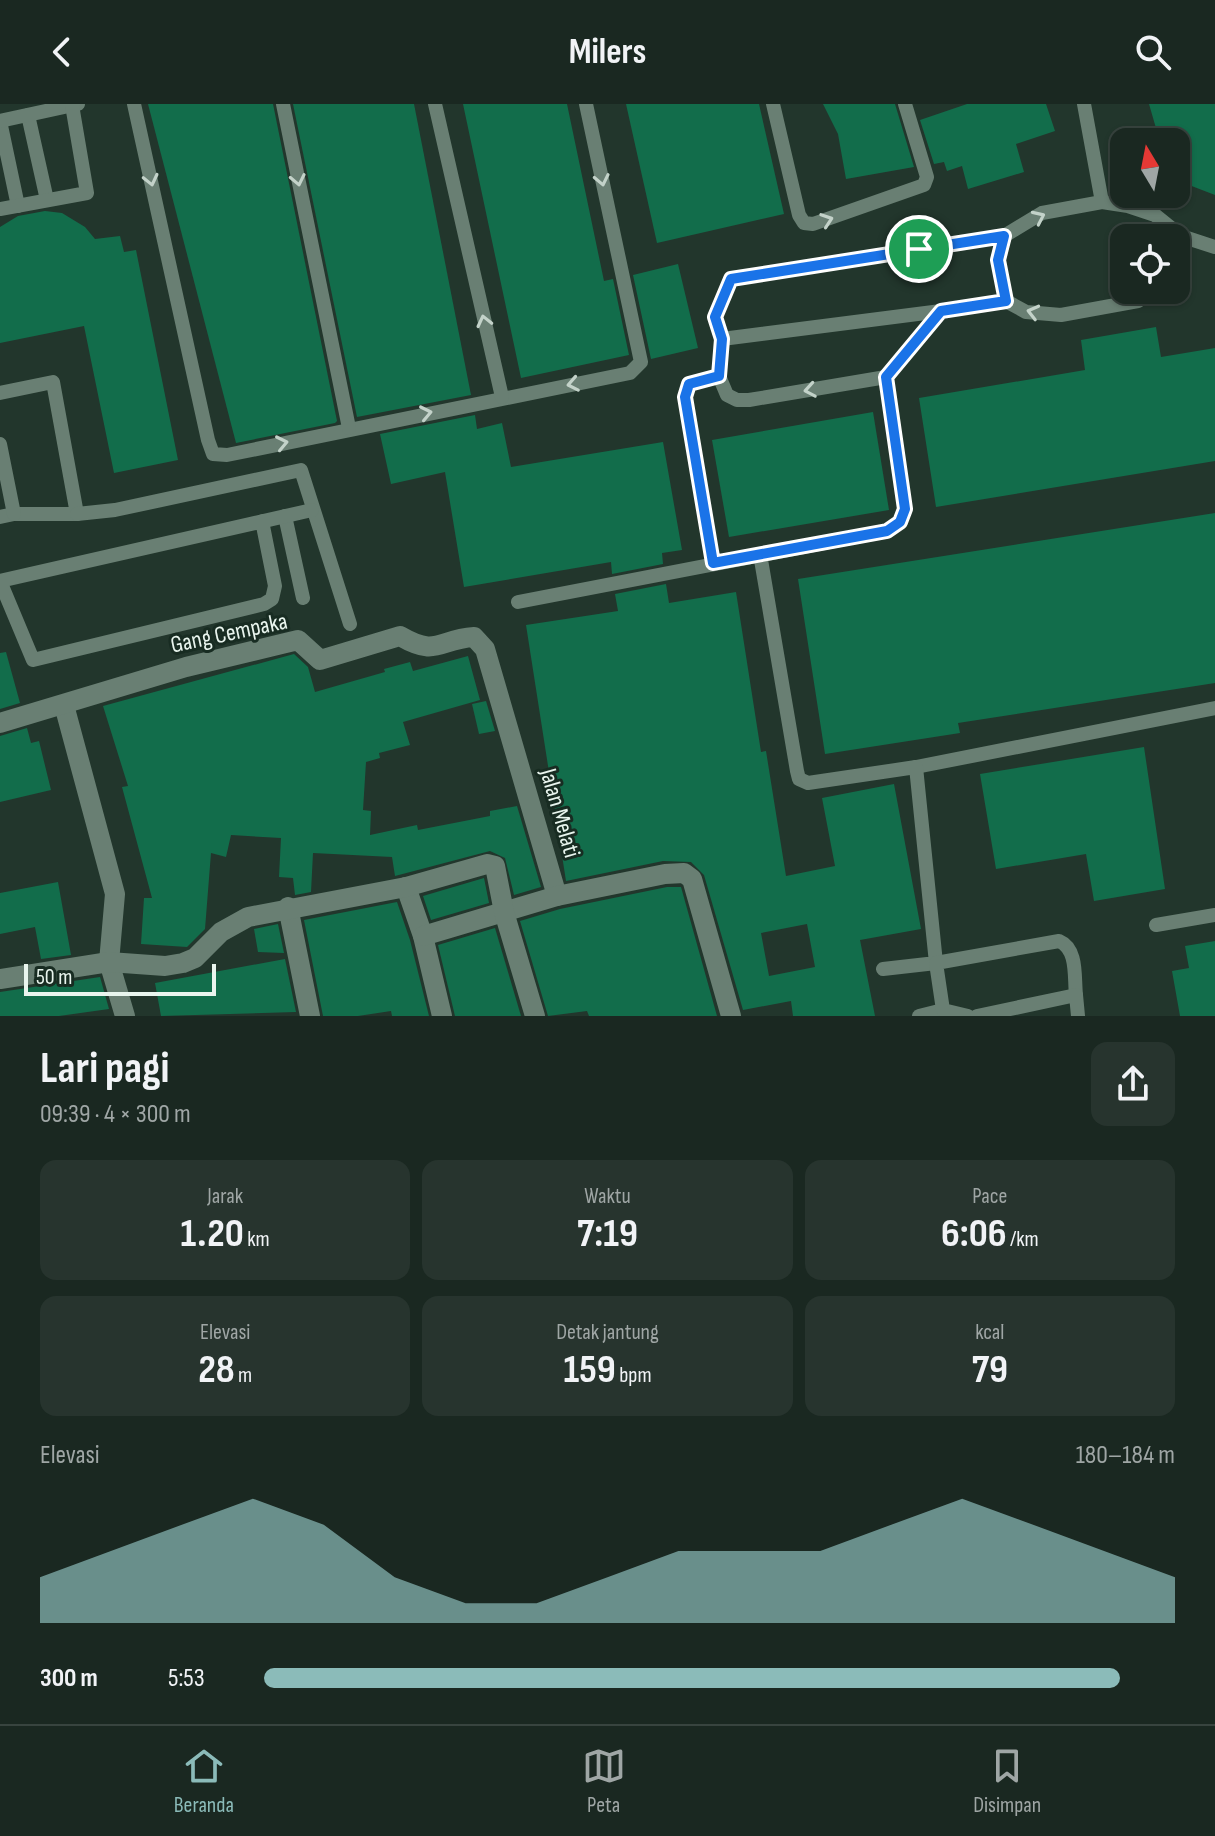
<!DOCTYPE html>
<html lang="id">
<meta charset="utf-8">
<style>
:root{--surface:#1a2821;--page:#27342e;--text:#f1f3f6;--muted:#9fa6a5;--line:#38443f;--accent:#8bbbb9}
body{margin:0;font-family:"Sofia Sans Condensed",sans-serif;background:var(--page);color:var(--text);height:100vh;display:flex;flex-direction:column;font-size:30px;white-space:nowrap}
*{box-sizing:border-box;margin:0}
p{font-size:26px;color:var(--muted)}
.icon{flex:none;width:44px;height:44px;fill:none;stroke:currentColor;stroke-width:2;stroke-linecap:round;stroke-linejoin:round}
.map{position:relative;height:912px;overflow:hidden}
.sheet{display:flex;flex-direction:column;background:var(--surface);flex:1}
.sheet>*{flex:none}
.needle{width:52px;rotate:350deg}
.buttons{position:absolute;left:1110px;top:24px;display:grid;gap:16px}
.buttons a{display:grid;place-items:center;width:80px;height:80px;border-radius:16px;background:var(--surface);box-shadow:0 2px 6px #0004,0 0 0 2px var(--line);font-size:40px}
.scale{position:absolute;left:24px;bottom:20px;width:192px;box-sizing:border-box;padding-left:8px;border:4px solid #e9f5ee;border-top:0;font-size:22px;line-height:28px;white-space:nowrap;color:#e9f5ee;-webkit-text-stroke:6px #182c22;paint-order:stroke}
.pin{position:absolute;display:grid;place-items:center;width:68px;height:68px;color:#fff;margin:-34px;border:4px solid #fff;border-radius:50%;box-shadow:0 2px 8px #0007}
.round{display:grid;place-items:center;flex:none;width:84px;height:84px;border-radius:16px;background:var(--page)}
.summary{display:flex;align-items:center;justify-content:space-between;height:136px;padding:0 40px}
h1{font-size:44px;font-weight:700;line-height:60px}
.metrics{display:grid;grid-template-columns:repeat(3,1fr);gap:12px;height:136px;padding:8px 40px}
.metrics div{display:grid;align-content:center;border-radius:16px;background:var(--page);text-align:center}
.metrics b{font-size:40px;font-weight:700}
.metrics small{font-size:22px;font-weight:400}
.metrics p{font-size:22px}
.chart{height:224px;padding:16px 40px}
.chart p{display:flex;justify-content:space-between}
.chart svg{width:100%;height:144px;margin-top:8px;fill:var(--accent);opacity:.7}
ul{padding:0 40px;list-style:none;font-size:26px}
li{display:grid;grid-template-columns:128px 96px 1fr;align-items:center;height:60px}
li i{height:20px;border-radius:10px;background:var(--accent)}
header{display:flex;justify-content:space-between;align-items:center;height:104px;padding:0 40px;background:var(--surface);font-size:36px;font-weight:700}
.menu{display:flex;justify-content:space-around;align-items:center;height:112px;border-top:2px solid var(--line);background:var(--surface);font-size:22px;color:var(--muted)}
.menu a{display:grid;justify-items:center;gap:4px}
.menu .selected{color:var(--accent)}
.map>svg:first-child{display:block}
.building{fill:#126d4b;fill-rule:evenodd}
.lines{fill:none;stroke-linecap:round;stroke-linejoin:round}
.lane{stroke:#697f73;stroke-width:14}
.street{stroke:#697f73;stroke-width:20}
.oneway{stroke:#c3d2c9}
.route-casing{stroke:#fff;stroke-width:16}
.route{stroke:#1a73e8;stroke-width:10}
.labels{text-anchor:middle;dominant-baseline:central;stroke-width:6;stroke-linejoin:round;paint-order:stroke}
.street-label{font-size:24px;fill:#e9f5ee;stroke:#182c22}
</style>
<header><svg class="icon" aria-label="back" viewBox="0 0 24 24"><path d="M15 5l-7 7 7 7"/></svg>Milers<svg class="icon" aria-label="search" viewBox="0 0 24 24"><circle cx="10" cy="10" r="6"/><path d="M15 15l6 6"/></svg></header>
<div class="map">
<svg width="1215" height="912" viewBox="0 0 1215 912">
<rect width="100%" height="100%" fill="#22362c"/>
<g class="building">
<path d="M148,0H273L337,317L335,319L236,339Z"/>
<path d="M293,0H414L471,291L357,313Z"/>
<path d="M463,0H567L604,177L613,175L629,251L521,274Z"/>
<path d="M626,0H759L784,110L657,139Z"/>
<path d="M823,0H895L914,63L846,75L838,30Z"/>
<path d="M967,0H1046L1055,27L1016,40L1024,68L968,85L962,62L947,67L944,58L934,60L920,16Z"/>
<path d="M1149,0H1215V91L1176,76V38H1160Z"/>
<path d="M45,107L62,109L85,123L95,135L120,132L124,148L136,146L178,356L114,369L84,222L0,239V123L18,112Z"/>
<path d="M678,160L698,244L651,255L633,171Z"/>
<path d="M1156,223L1161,253L1215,244V357L936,403L919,294L1085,266L1081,236Z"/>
<path d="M873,308L889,406L729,433L712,336Z"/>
<path d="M475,311L477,325L502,319L511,363L663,338L682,446L662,449L663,460L612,470L611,458L464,483L445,368L391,380L380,330Z"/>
<path d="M1215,409V579L958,619L960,629L825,650L798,475Z"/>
<path d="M666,480L669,499L736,488L761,648L766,647L786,772L835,762L822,694L894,680L921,825L860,836L875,912H793L791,897L743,906L704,771L691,758L663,757L566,777L526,521L618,507L615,490ZM807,820L815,863L769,872L761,829Z"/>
<path d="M6,548L20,599L0,605V549Z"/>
<path d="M294,550L308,563L315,588L385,568L384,565L410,558L413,567L468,552L480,596L403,618L410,641L379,649L380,654L366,658L363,706L371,707L370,731L417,721L418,726L490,712V707L517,702L541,783L514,791L505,754L490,747L395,772L392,753L313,749L311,788L295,791L293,774L279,773L281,734L231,731L226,753L211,749L205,825L187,843L141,840L144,794H152L122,683L128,682L103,602Z"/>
<path d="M486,597L495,627L479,630L472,600Z"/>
<path d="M27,624L31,639L39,637L51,686L0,698V632Z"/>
<path d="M1144,643L1165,785L1094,797L1086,750L996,765L980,670Z"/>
<path d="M484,774L489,799L431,816L423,792Z"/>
<path d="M58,778L71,851L41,855L35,823L0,830V789Z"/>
<path d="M667,783H681L717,912H589L587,907L548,912L520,817L560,805Z"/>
<path d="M397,798L410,836L429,912H392L391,907L358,912H323L304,816Z"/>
<path d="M278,820L284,849L258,848L254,825Z"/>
<path d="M495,824L521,912H455L438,841Z"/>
<path d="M1215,837V912H1180L1172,867L1189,864L1185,842Z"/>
<path d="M285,855L296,908L161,912L155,879Z"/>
<path d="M100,873L109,905L59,912H0V888Z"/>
</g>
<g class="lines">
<g class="lane">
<path d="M134,0L208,336L213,350L227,351L630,269L641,258L586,0"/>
<path d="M283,0L349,324"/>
<path d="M435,0L502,293"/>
<path d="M773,0L799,111L804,119L813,120L924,81L927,73L905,0"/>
<path d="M1084,0L1102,98"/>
<path d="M28,11L47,96"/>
<path d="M0,17L18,102"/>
<path d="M0,17L78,0"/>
<path d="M0,105L87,89L72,1"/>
<path d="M1004,132L731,175L715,213L722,235L719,272L727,291L737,296H749L886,273L941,207L1006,197L1026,208L1061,211L1138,197L1153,186"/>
<path d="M1176,160L1181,132"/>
<path d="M1006,197L998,156L1004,132L1042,109L1102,98L1128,102L1155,111L1181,132L1215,143"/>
<path d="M722,235L941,207"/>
<path d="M0,289L53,278L77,410H14L0,413"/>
<path d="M0,340L14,410"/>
<path d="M77,410L115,406L301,366L350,520"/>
<path d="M285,412L303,494"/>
<path d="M262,417L275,482L272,495L264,500L33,556L0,477L312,406"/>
<path d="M760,450L797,667L799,675L808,679L916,663L1215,604"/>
<path d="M713,459L685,293L689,280L719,272"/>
<path d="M518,498L887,427L900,418L905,405L886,273"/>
<path d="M1156,821L1215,811"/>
<path d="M883,865L936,859L916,663"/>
<path d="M919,912L943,906"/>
<path d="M968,912L943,906L936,859L1059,837C1078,845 1074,873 1076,891"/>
<path d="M977,912L1076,891L1078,912"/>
</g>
<g class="street">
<path d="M64,601L115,790L109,858L125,912"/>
<path d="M0,619L186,563L298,536L320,556L400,532C438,554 438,535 474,533L485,545L557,792"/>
<path d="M406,783L423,832L442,912"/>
<path d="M288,803L310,912"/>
<path d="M423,832L557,792L665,770L684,769L692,775L731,912"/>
<path d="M0,875L109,858L165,862L183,859L195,854L221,828L248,813L406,783L487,760L495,762L504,808L535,912"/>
</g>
</g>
<defs><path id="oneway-chevron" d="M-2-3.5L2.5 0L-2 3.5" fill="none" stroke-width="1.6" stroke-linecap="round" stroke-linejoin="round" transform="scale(2)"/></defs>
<g class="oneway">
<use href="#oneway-chevron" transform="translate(151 76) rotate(77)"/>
<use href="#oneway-chevron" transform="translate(298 76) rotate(78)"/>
<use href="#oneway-chevron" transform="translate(602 76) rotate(78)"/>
<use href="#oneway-chevron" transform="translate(1039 113) rotate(-25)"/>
<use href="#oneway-chevron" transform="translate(827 116) rotate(-19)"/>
<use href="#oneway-chevron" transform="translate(1033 208) rotate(-166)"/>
<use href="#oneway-chevron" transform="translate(484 217) rotate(-103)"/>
<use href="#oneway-chevron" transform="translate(573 280) rotate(169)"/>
<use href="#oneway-chevron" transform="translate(810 286) rotate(170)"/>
<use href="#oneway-chevron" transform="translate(426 309) rotate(-12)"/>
<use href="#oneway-chevron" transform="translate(282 339) rotate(-12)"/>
</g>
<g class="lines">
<g class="route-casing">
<path id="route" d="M1004,132L998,156L1006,197L941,207L886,273L905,405L900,418L887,427L713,459L685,293L689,280L719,272L722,235L715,213L731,175Z"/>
</g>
<use href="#route" class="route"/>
</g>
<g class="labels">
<g class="street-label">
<text transform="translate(229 529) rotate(-12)">Gang Cempaka</text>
<text transform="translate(560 709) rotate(74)">Jalan Melati</text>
</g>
</g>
</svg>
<div class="buttons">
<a><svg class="needle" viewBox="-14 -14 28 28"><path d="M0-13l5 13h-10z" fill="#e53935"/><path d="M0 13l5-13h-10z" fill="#9fa6a5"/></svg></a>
<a><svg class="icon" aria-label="locate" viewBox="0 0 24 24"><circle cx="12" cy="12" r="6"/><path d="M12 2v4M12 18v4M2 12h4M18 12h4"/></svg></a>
</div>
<div class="scale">50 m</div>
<div class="pin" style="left:919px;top:145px;background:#1e9e55"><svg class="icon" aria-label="arrive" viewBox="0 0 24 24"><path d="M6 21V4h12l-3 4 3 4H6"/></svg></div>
</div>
<section class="sheet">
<div class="summary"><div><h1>Lari pagi</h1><p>09:39 · 4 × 300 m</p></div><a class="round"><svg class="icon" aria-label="share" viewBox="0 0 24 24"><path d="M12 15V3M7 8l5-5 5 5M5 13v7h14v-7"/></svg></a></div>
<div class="metrics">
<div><p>Jarak</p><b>1.20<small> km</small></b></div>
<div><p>Waktu</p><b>7:19</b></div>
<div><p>Pace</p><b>6:06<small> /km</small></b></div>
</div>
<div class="metrics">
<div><p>Elevasi</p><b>28<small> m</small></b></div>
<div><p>Detak jantung</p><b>159<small> bpm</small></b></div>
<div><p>kcal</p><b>79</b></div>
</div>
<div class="chart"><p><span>Elevasi</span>180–184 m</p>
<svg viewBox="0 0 160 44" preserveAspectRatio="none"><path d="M0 44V30L10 22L20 14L30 6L40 14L50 30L60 38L70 38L80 30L90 22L100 22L110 22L120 14L130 6L140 14L150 22L160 30V44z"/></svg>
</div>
<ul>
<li><b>300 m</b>5:53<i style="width:94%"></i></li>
</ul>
</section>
<nav class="menu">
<a class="selected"><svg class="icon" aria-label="home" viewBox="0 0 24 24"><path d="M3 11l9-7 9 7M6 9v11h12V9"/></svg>Beranda</a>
<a><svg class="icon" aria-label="map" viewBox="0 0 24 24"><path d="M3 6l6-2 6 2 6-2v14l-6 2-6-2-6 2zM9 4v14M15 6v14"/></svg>Peta</a>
<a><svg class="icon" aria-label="saved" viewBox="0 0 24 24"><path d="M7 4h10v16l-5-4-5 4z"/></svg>Disimpan</a>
</nav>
